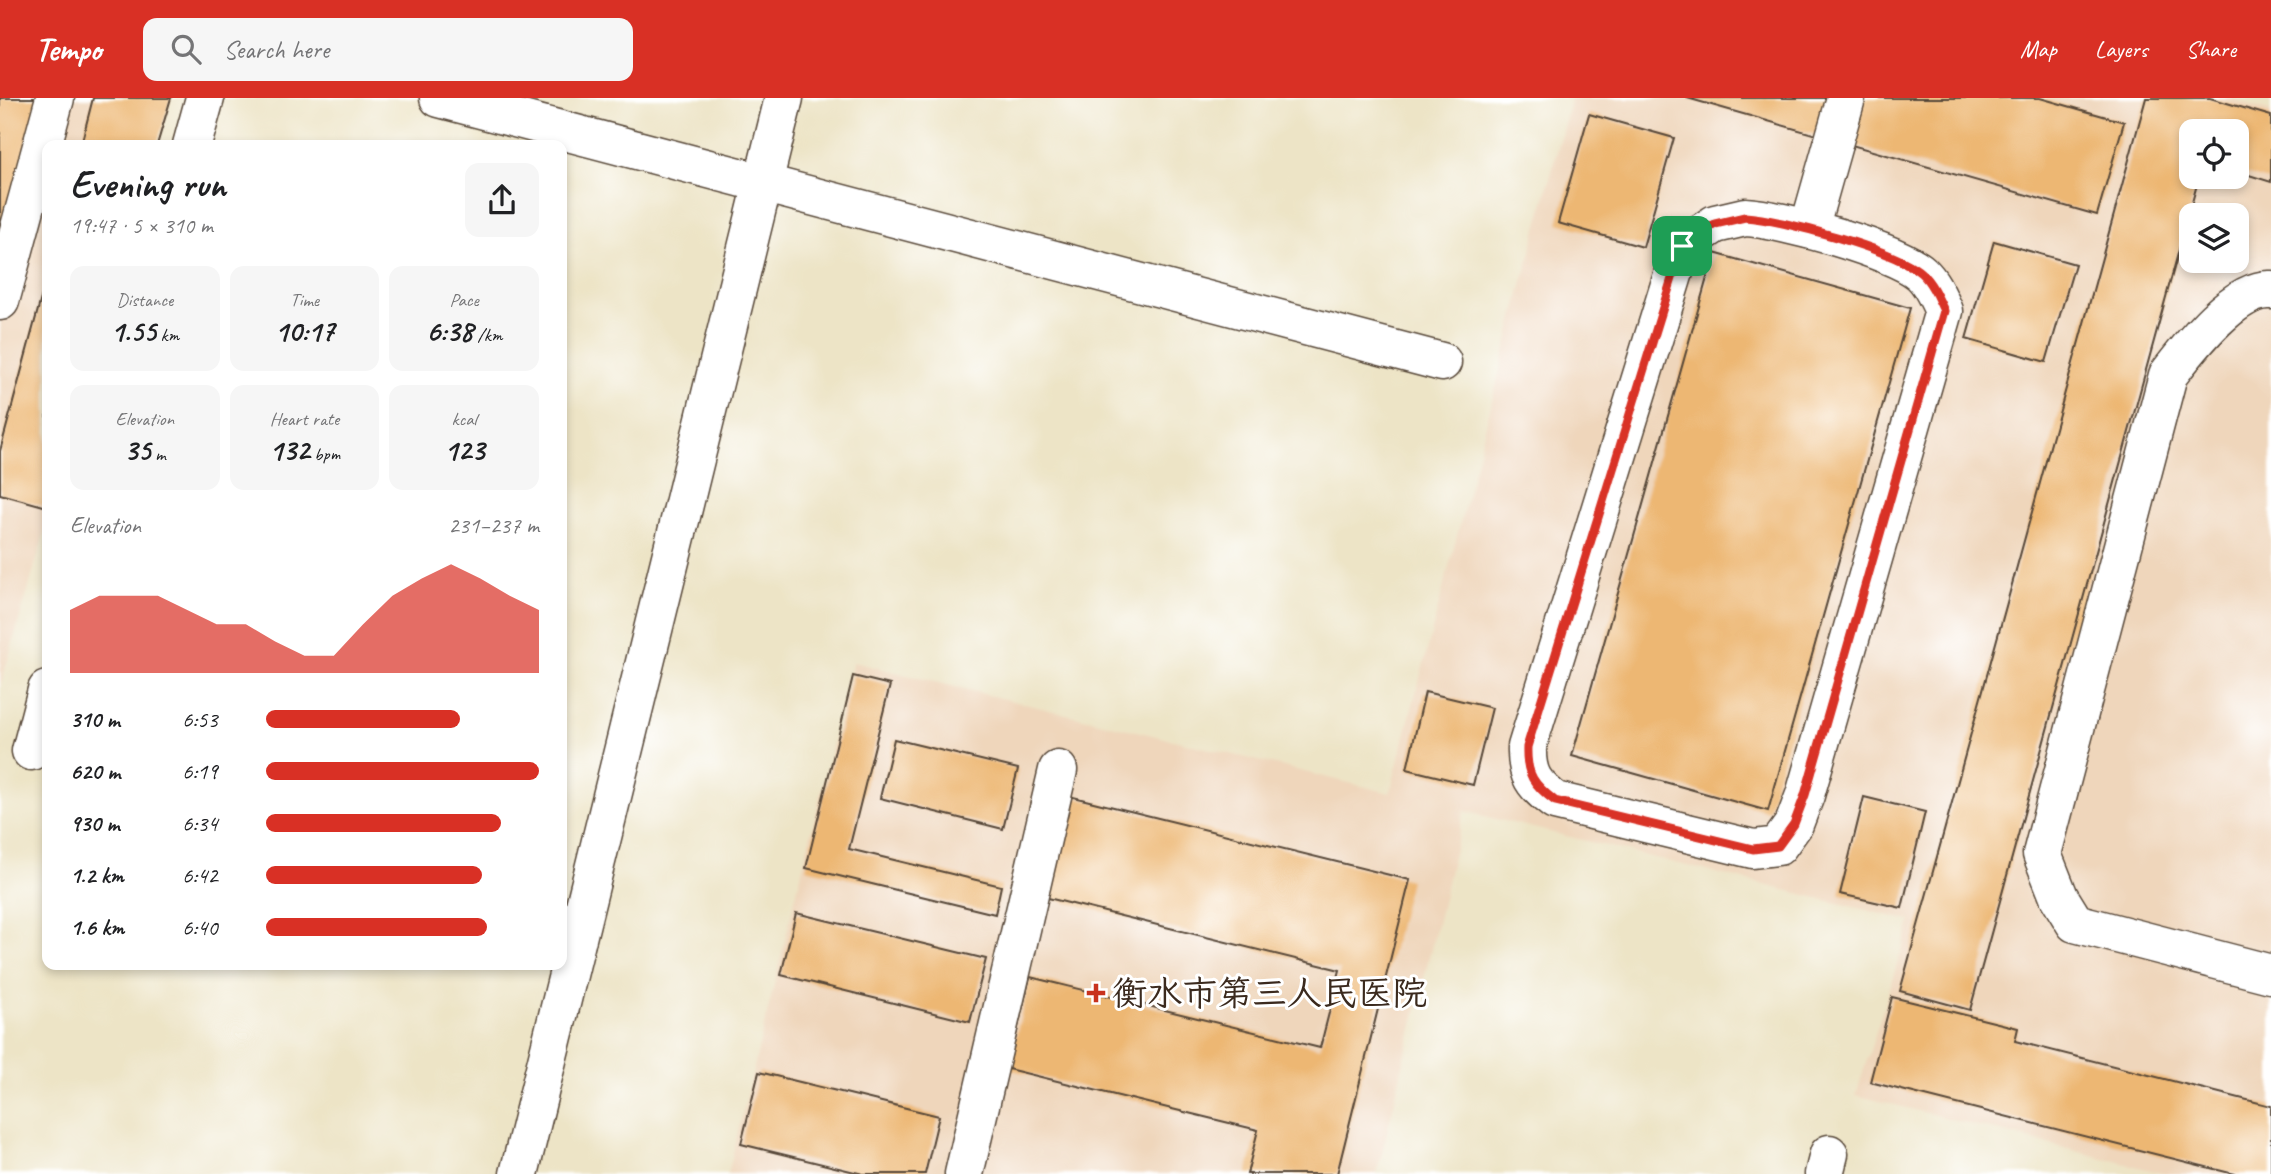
<!DOCTYPE html>
<meta charset="utf-8">
<style>
:root{--surface:#fff;--page:#f6f6f6;--text:#202124;--muted:#757577;--accent:#d93025}
body{margin:0;font-family:Caveat,"LXGW WenKai TC",sans-serif;background:var(--page);color:var(--text);height:100vh;display:flex;flex-direction:column;font-size:26px;white-space:nowrap}
*{box-sizing:border-box;margin:0}
p{font-size:23px;color:var(--muted)}
.icon{flex:none;width:38px;height:38px;fill:none;stroke:currentColor;stroke-width:2;stroke-linecap:round;stroke-linejoin:round}
.map{position:relative;flex:1;overflow:hidden}
.details{position:absolute;left:42px;top:42px;width:525px;height:830px;display:flex;flex-direction:column;background:var(--surface);border-radius:14px;box-shadow:0 4px 10px #0003}
.details>*{flex:none}
.tools{position:absolute;left:2179px;top:21px;display:grid;gap:14px}
.tools a{display:grid;place-items:center;width:70px;height:70px;border-radius:14px;background:var(--surface);box-shadow:0 4px 10px #0003;font-size:35px}
.pin{position:absolute;display:grid;place-items:center;width:60px;height:60px;color:#fff;margin:-30px;border-radius:14px;box-shadow:0 4px 10px #0006}
.round{display:grid;place-items:center;flex:none;width:74px;height:74px;border-radius:14px;background:var(--page)}
.head{display:flex;align-items:center;justify-content:space-between;height:119px;padding:0 28px}
h1{font-size:38px;font-weight:800;line-height:52px}
.metrics{display:grid;grid-template-columns:repeat(3,1fr);gap:10px;height:119px;padding:7px 28px}
.metrics div{display:grid;align-content:center;border-radius:14px;background:var(--page);text-align:center}
.metrics b{font-size:30px;font-weight:800}
.metrics small{font-size:19px;font-weight:400}
.metrics p{font-size:19px}
.chart{height:196px;padding:14px 28px}
.chart p{display:flex;justify-content:space-between}
.chart svg{width:100%;height:126px;margin-top:7px;fill:var(--accent);opacity:.7}
ul{padding:0 28px;list-style:none;font-size:23px}
li{display:grid;grid-template-columns:112px 84px 1fr;align-items:center;height:52px}
li i{height:18px;border-radius:9px;background:var(--accent)}
header{display:flex;align-items:center;gap:42px;box-sizing:border-box;height:98px;padding:0 35px;background:var(--accent);color:#fff}
header strong{font-size:33px}
nav{display:flex;gap:38px;margin-inline-start:auto;font-size:24px}
.search{width:490px;height:63px;background:var(--page);display:flex;align-items:center;gap:18px;box-sizing:border-box;padding:0 24px;border-radius:14px;color:var(--muted);font-size:26px}
.map>svg:first-child{display:block}
.built{fill:#efd6bb;fill-rule:evenodd}
.building{fill:#edb773}
.lines{fill:none;stroke-linecap:round;stroke-linejoin:round}
.minor-casing{stroke:#564637;stroke-width:41}
.minor{stroke:#fff;stroke-width:38}
.route-casing{stroke:#fff;stroke-width:14}
.route{stroke:#d93025;stroke-width:9}
.poi-dot{fill:#c8321e;stroke:#fff;stroke-width:2.5}
.labels{text-anchor:middle;dominant-baseline:central;stroke-width:6;stroke-linejoin:round;paint-order:stroke}
.poi-label{font-size:35px;fill:#3b2a1e;stroke:#fff;text-anchor:start}
</style>
<header>
<strong>Tempo</strong>
<div class="search"><svg class="icon" aria-label="search" viewBox="0 0 24 24"><circle cx="10" cy="10" r="6"/><path d="M15 15l6 6"/></svg>Search here</div>
<nav><a>Map</a><a>Layers</a><a>Share</a></nav>
</header>
<div class="map">
<svg width="2271" height="1076" viewBox="0 0 2271 1076">
<rect width="100%" height="100%" fill="#fff"/>
<filter id="ink" filterUnits="userSpaceOnUse"><feTurbulence type="fractalNoise" baseFrequency=".0143" numOctaves="2"/><feDisplacementMap in="SourceGraphic" scale="14" xChannelSelector="R" yChannelSelector="G"/><feConvolveMatrix kernelMatrix="1 2 1 2 8 2 1 2 1" color-interpolation-filters="sRGB"/></filter>
<filter id="wash" filterUnits="userSpaceOnUse"><feTurbulence type="fractalNoise" baseFrequency=".00686" numOctaves="4" result="noise"/><feDisplacementMap in="SourceGraphic" scale="28" xChannelSelector="R" yChannelSelector="G"/><feGaussianBlur stdDeviation="1.57" result="paint"/><feColorMatrix in="noise" values="0 0 0 0 0 0 0 0 0 0 0 0 0 0 0 0 0 1.4 0 .05"/><feComposite in="paint" operator="in"/></filter>
<g filter="url(#wash)">
<rect width="100%" height="100%" fill="#ede4c6"/>
<g class="built">
<path d="M0,0H171L157,47H47V426L0,589Z"/>
<path d="M1571,0H2229L2271,13V1076H2166L1856,997L1911,823L1464,713L1377,1076H728L853,564L1390,695ZM2191,33H2236V79H2191ZM2191,117H2236V163H2191Z"/>
</g>
<g id="blocks">
<g class="building">
<path d="M0,0H47L0,200Z"/>
<path d="M93,0H171L157,47H81Z"/>
<path d="M1687,0H2040L2124,24L2097,117Z"/>
<path d="M2146,0H2210L2271,18V84L2236,73V33H2191V79H2199L1970,912L1900,893Z"/>
<path d="M1589,16L1674,40L1643,149L1558,125Z"/>
<path d="M1994,143L2075,166L2046,264L1966,241Z"/>
<path d="M1714,155L1910,210L1768,713L1572,658Z"/>
<path d="M47,178V409L0,396V353Z"/>
<path d="M853,578L890,587L849,751L1001,788L995,816L806,770Z"/>
<path d="M1425,594L1492,610L1473,687L1407,671Z"/>
<path d="M894,641L1018,671L1003,731L880,700Z"/>
<path d="M1069,698L1410,782L1337,1076H1247L1258,1032L1008,971L1030,879L1320,950L1340,872L1044,799Z"/>
<path d="M1864,699L1925,714L1902,810L1840,796Z"/>
<path d="M796,815L986,861L970,924L781,877Z"/>
<path d="M1892,899L2018,930L2015,943L2271,1008V1076H2234L1870,984Z"/>
<path d="M759,974L939,1018L925,1076H863L741,1046Z"/>
</g>
</g>
</g>
<g filter="url(#ink)">
<use href="#blocks" fill-opacity="0" stroke="#564637" stroke-width="2"/>
<g class="lines">
<g class="minor-casing">
<g id="minor">
<path d="M439,0L1442,264"/>
<path d="M192,47L205,0"/>
<path d="M1745,119C1782,121 1895,152 1921,175C1932,185 1938,200 1944,213L1805,697L1794,726L1778,748L1753,751L1555,703C1534,687 1526,677 1527,649L1682,148L1715,126Z"/>
<path d="M1809,131L1846,0"/>
<path d="M2271,192C2234,190 2189,250 2168,277L2042,756L2059,799L2075,825L2271,876"/>
<path d="M0,203L55,0"/>
<path d="M31,653L47,592"/>
<path d="M519,1076L784,0"/>
<path d="M964,1076L1058,672"/>
<path d="M1824,1076L1829,1056"/>
</g>
</g>
<use href="#minor" class="minor"/>
</g>
</g>
<g class="lines" filter="url(#ink)">
<g class="route-casing">
<path id="route" d="M1745,119C1781,121 1895,152 1921,175C1932,185 1938,200 1944,213L1805,697L1794,726L1778,748L1753,751L1555,703C1534,687 1526,677 1527,649L1682,148L1715,126Z"/>
</g>
<use href="#route" class="route"/>
</g>
<path class="poi-dot" d="M1092.5 884.5h7v7h7v7h-7v7h-7v-7h-7v-7h7z"/>
<g class="labels">
<g class="poi-label">
<text x="1112" y="895">衡水市第三人民医院</text>
</g>
</g>
</svg>
<div class="tools">
<a><svg class="icon" aria-label="locate" viewBox="0 0 24 24"><circle cx="12" cy="12" r="6"/><path d="M12 2v4M12 18v4M2 12h4M18 12h4"/></svg></a>
<a><svg class="icon" aria-label="layers" viewBox="0 0 24 24"><path d="M12 4l9 5-9 5-9-5zM3 14l9 5 9-5"/></svg></a>
</div>
<div class="pin" style="left:1682px;top:148px;background:#1e9e55"><svg class="icon" aria-label="arrive" viewBox="0 0 24 24"><path d="M6 21V4h12l-3 4 3 4H6"/></svg></div>
<section class="details">
<div class="head"><div><h1>Evening run</h1><p>19:47 · 5 × 310 m</p></div><a class="round"><svg class="icon" aria-label="share" viewBox="0 0 24 24"><path d="M12 15V3M7 8l5-5 5 5M5 13v7h14v-7"/></svg></a></div>
<div class="metrics">
<div><p>Distance</p><b>1.55<small> km</small></b></div>
<div><p>Time</p><b>10:17</b></div>
<div><p>Pace</p><b>6:38<small> /km</small></b></div>
</div>
<div class="metrics">
<div><p>Elevation</p><b>35<small> m</small></b></div>
<div><p>Heart rate</p><b>132<small> bpm</small></b></div>
<div><p>kcal</p><b>123</b></div>
</div>
<div class="chart"><p><span>Elevation</span>231–237 m</p>
<svg viewBox="0 0 160 44" preserveAspectRatio="none"><path d="M0 44V22L10 17L20 17L30 17L40 22L50 27L60 27L70 33L80 38L90 38L100 27L110 17L120 11L130 6L140 11L150 17L160 22V44z"/></svg>
</div>
<ul>
<li><b>310 m</b>6:53<i style="width:71%"></i></li>
<li><b>620 m</b>6:19<i style="width:100%"></i></li>
<li><b>930 m</b>6:34<i style="width:86%"></i></li>
<li><b>1.2 km</b>6:42<i style="width:79%"></i></li>
<li><b>1.6 km</b>6:40<i style="width:81%"></i></li>
</ul>
</section>
</div>
